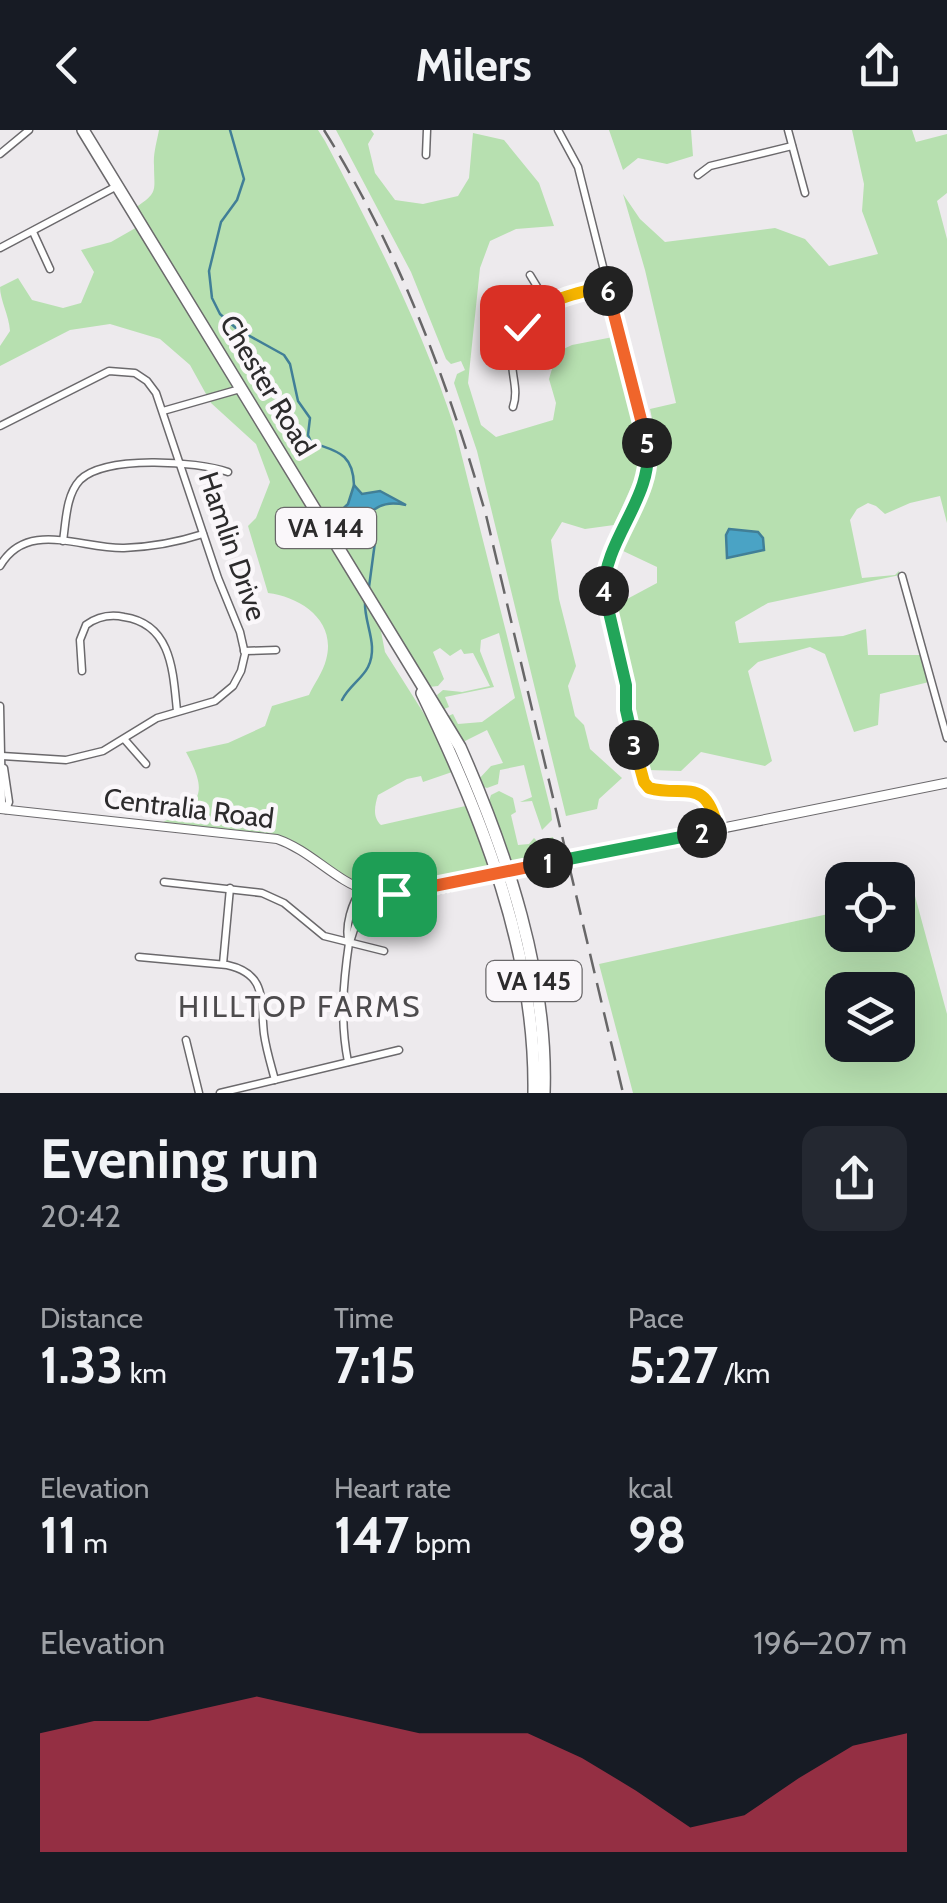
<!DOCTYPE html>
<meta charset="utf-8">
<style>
:root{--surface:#171b24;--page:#242831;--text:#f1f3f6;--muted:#9ea1a6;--accent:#c93851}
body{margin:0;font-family:Cabin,sans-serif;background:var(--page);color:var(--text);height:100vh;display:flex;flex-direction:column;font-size:38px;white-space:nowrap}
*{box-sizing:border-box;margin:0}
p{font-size:32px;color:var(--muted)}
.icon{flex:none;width:55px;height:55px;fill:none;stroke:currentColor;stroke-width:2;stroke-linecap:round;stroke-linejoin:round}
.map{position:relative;height:963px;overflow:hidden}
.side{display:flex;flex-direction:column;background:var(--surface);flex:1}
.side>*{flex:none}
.buttons{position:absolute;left:825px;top:732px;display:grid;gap:20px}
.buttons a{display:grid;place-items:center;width:90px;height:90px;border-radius:20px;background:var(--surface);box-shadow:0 10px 40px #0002;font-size:50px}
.pin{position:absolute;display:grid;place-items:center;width:85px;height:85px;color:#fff;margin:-42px;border-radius:20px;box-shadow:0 5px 15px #0006}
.km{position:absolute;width:50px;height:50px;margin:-25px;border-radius:50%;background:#222;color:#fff;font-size:28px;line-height:50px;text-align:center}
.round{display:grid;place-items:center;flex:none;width:105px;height:105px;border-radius:20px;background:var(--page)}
.head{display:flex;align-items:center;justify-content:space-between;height:170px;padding:0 40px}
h1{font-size:55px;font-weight:800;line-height:75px}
.figures{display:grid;grid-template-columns:repeat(3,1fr);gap:15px;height:170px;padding:10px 40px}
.figures div{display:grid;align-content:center}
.figures b{font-size:50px;font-weight:800}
.figures small{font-size:28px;font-weight:400}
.figures p{font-size:28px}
.chart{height:280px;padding:20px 40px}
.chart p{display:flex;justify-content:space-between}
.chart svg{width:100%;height:180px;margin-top:10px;fill:var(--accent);opacity:.7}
header{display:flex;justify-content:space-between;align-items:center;height:130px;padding:0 40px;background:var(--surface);font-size:45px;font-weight:800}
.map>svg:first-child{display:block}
.green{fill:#b7e0b0;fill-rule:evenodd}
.water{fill:#4aa3c5;stroke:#417f97;stroke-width:2.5}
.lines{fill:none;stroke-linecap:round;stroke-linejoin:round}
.stream{stroke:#417f97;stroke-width:2.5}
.minor-casing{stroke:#6b696c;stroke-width:9}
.tertiary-casing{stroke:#6b696c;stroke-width:10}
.secondary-casing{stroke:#6b696c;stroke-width:11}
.primary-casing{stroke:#6b696c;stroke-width:14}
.minor{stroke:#fff;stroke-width:6}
.tertiary{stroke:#fff;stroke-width:8}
.secondary{stroke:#fff;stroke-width:9}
.primary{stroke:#fff;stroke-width:11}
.rail{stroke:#686768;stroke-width:2.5;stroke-dasharray:20 10;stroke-linecap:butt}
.split-1-casing{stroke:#fff;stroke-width:20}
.split-2-casing{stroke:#fff;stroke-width:20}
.split-3-casing{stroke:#fff;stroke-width:20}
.split-4-casing{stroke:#fff;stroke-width:20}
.split-5-casing{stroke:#fff;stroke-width:20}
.split-6-casing{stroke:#fff;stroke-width:20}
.split-7-casing{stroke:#fff;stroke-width:20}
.split-1{stroke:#f0652b;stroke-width:12}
.split-2{stroke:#22a559;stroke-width:12}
.split-3{stroke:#f5b400;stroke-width:12}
.split-4{stroke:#22a559;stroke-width:12}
.split-5{stroke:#22a559;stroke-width:12}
.split-6{stroke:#f0652b;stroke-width:12}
.split-7{stroke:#f5b400;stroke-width:12}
.labels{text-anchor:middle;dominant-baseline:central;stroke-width:9;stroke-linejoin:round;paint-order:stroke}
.shield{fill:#faf7fa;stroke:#6a686a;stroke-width:2.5}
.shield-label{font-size:25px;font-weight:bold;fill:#2c2b2c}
.street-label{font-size:28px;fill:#2c2b2c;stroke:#faf7fa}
.neighbourhood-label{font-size:30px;letter-spacing:2.5px;fill:#4d4b4d;stroke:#faf7fa}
</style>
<header><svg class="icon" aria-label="back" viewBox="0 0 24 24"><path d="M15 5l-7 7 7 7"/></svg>Milers<svg class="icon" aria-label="share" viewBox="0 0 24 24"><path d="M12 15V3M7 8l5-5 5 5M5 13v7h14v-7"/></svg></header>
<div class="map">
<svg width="947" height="963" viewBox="0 0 947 963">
<rect width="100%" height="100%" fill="#edeaed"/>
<g class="green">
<path d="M159,0H318L325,11C375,105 422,198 455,299L551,681L552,690L542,700L532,671L520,672L532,667L524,635L500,640L498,654L487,658L481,656L478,650L491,636L503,633L487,600L461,613L448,586L453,584L458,594L482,592L515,568L499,503L481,510L480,521L494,557L445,567L449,577L442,580L437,565L443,560L462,562L490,556L473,523L464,524L461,519L450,526L440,518L433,522L444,549L438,556L429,557L135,78C159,62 154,61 154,35C153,24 157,11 159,0Z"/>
<path d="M336,0H371L374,4L368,14L375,43L395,70L423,74L458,66L469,48L473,3L504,10L539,53L554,96L516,99L490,111L480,138L468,253L481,295L496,307L553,290L556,273L549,249L557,222L572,215L613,207L639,318L637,344L614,395L585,399L562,392L551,410L559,469L576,536L568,556L575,586L584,595L590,619L622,648L599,669L597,679L566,686L477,321L454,253L457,244L465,240L461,231L451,234L446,229L411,142Z"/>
<path d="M609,0H691L693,26L667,34L638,28L623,40Z"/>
<path d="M852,0H912L916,12L947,4V63L937,71L947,109V393L940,366L910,373L885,384L876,376L868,373L857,379L850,390L862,448L895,445L899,441L900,445L768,473L735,492L739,513L843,506L866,499L868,525H921L929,552L880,564L878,595L854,602L825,524L810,517L758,532L748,541L772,631L765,636L701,622L681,641L648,640L614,476L657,453V437L621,420L654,347L658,317L650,279L676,273L645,140L623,64L640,89L665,112L775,98L805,109L829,136L878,124L862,81L864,54Z"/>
<path d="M139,96L210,214L219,234L379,491L385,522L445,617L455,641L423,652L421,646L407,649L378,665C375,675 372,687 381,695L470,675L490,736L484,744L406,761L366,759L290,709L159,694C200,674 210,666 186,622L228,613L265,596L272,576L309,565C314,554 323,542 326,530C337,491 301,467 268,463L248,396L256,388L270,352L256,314L211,273L190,235L160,209L110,194L70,200L0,236V216L10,201C9,185 0,170 0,157L18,148L32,170L63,178L81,173L94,142L81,120L111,112Z"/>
<path d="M499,661L513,668L516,682L511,685L518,715L529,714L534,708L537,711L553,707L556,726L520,733L508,730L489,671L491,665Z"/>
<path d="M915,766L947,884V963H633L599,834L842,781V805H898V770ZM898,860V915H842V860Z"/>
</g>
<g class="water">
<path d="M354,355L362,364L380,361L406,375C391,372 379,373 368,385L354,382L332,389L348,374Z"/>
<path d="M729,399L758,402L763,408L764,420L727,428L726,405Z"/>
</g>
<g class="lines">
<g class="stream">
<path d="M230,0L244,49L237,70L221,92L209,141L212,168L220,184L237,199L284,225L290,234L298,271L310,288L308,305L311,312C334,321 353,321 354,355"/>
<path d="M366,386L375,412L369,457"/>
<path d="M342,570C349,556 362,549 368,537C379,515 364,494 365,472"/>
</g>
<g class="minor-casing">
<g id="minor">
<path d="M558,0L578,37L648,316C653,365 613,402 605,447C599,481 621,520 625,554C630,587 633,620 644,652C667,677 703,634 718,700"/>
<path d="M788,0L805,63"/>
<path d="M0,24L29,0"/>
<path d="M426,25L427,0"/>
<path d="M698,45L710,36L792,16"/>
<path d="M33,102L50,139"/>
<path d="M0,118L117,56"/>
<path d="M530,145L547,173"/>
<path d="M513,277C519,260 511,245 512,228C516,176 565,166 607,156"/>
<path d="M163,281L240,259"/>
<path d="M0,296L109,241L135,243L147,251L156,263L218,448L240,502L245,524L241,541L233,556L215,571L157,588L103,621L66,630L2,626"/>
<path d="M63,411C66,391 66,365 80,350C105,325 197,331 228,342"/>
<path d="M0,436C27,389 81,419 124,418C151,417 178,412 203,404"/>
<path d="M902,446L947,608"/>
<path d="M244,521L276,520"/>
<path d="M82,541L80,510L86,495C97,487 110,484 124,487C172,494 173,542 177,581"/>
<path d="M0,576L2,672L6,680"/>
<path d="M125,610L146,634"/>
<path d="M4,638L9,672L6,679"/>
<path d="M164,752L262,763L284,773L324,806L384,821"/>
<path d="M350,812L363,771L362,759"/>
<path d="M139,827L227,835C268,844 260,871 264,904C266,919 271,935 275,950"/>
<path d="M223,834L230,758"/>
<path d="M186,910L199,963"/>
<path d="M348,932C340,891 343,854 349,813C344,797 352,772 362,759"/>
<path d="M220,963L399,920"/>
</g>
</g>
<g class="tertiary-casing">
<path id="tertiary" d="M0,679L277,709C303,718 321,736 344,750C388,778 451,758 497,744"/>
</g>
<g class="secondary-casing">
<path id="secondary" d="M504,742L947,653"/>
</g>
<g class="primary-casing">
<g id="primary">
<path d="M83,0L460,617C507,723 548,845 544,963"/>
<path d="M422,563C482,687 536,822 534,963"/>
</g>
</g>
<use href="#minor" class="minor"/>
<use href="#tertiary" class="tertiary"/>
<use href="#secondary" class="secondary"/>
<use href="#primary" class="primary"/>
<path class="rail" d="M324,0C399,120 447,250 486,385L623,963"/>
</g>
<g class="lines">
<g class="split-1-casing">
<path id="split-1" d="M394,764L548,733"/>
</g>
<g class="split-2-casing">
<path id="split-2" d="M548,733L702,703"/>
</g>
<g class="split-3-casing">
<path id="split-3" d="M634,615L644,652L649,658C685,668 706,645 718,700L702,703"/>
</g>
<g class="split-4-casing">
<path id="split-4" d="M604,461L626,555V580L634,615"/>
</g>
<g class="split-5-casing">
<path id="split-5" d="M604,461C604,408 655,367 647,313"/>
</g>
<g class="split-6-casing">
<path id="split-6" d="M608,161L647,313"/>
</g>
<g class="split-7-casing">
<path id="split-7" d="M522,197C544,168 574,164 607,156L608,161"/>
</g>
<use href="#split-1" class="split-1"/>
<use href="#split-2" class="split-2"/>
<use href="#split-3" class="split-3"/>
<use href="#split-4" class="split-4"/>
<use href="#split-5" class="split-5"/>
<use href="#split-6" class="split-6"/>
<use href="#split-7" class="split-7"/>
</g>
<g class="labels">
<g class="shield">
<rect x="276" y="378" width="100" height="40" rx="8"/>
<rect x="486.5" y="831" width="95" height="40" rx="8"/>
</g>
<g class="shield-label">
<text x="326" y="398">VA 144</text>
<text x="534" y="851">VA 145</text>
</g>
<g class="street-label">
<text transform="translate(268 255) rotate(59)">Chester Road</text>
<text transform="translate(233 416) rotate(71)">Hamlin Drive</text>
<text transform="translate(189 678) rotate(7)">Centralia Road</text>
</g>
<g class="neighbourhood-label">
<text x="300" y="876">HILLTOP FARMS</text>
</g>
</g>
</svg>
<div class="buttons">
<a><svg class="icon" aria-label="locate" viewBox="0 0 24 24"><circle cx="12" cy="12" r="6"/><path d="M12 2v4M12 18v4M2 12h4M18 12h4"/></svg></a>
<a><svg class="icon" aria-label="layers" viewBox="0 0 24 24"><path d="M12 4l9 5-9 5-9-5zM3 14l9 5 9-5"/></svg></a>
</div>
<div class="pin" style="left:394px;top:764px;background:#1e9e55"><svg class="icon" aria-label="arrive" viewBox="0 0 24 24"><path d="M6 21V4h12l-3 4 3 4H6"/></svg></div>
<div class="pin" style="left:522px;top:197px;background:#d93025"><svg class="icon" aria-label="check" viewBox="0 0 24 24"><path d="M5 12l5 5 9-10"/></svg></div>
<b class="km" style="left:548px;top:733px">1</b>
<b class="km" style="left:702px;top:703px">2</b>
<b class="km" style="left:634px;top:615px">3</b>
<b class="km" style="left:604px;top:461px">4</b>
<b class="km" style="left:647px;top:313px">5</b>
<b class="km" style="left:608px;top:161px">6</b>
</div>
<section class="side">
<div class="head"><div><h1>Evening run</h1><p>20:42</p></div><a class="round"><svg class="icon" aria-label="share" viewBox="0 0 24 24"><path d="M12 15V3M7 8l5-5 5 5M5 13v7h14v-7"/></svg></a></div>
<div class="figures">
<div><p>Distance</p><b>1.33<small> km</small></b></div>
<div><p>Time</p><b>7:15</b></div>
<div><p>Pace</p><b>5:27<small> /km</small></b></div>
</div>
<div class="figures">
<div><p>Elevation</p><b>11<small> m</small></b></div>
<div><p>Heart rate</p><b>147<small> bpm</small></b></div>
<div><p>kcal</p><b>98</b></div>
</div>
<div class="chart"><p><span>Elevation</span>196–207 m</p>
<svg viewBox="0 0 160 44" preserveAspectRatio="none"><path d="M0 44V15L10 12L20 12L30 9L40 6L50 9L60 12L70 15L80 15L90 15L100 21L110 29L120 38L130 35L140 26L150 18L160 15V44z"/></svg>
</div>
</section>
